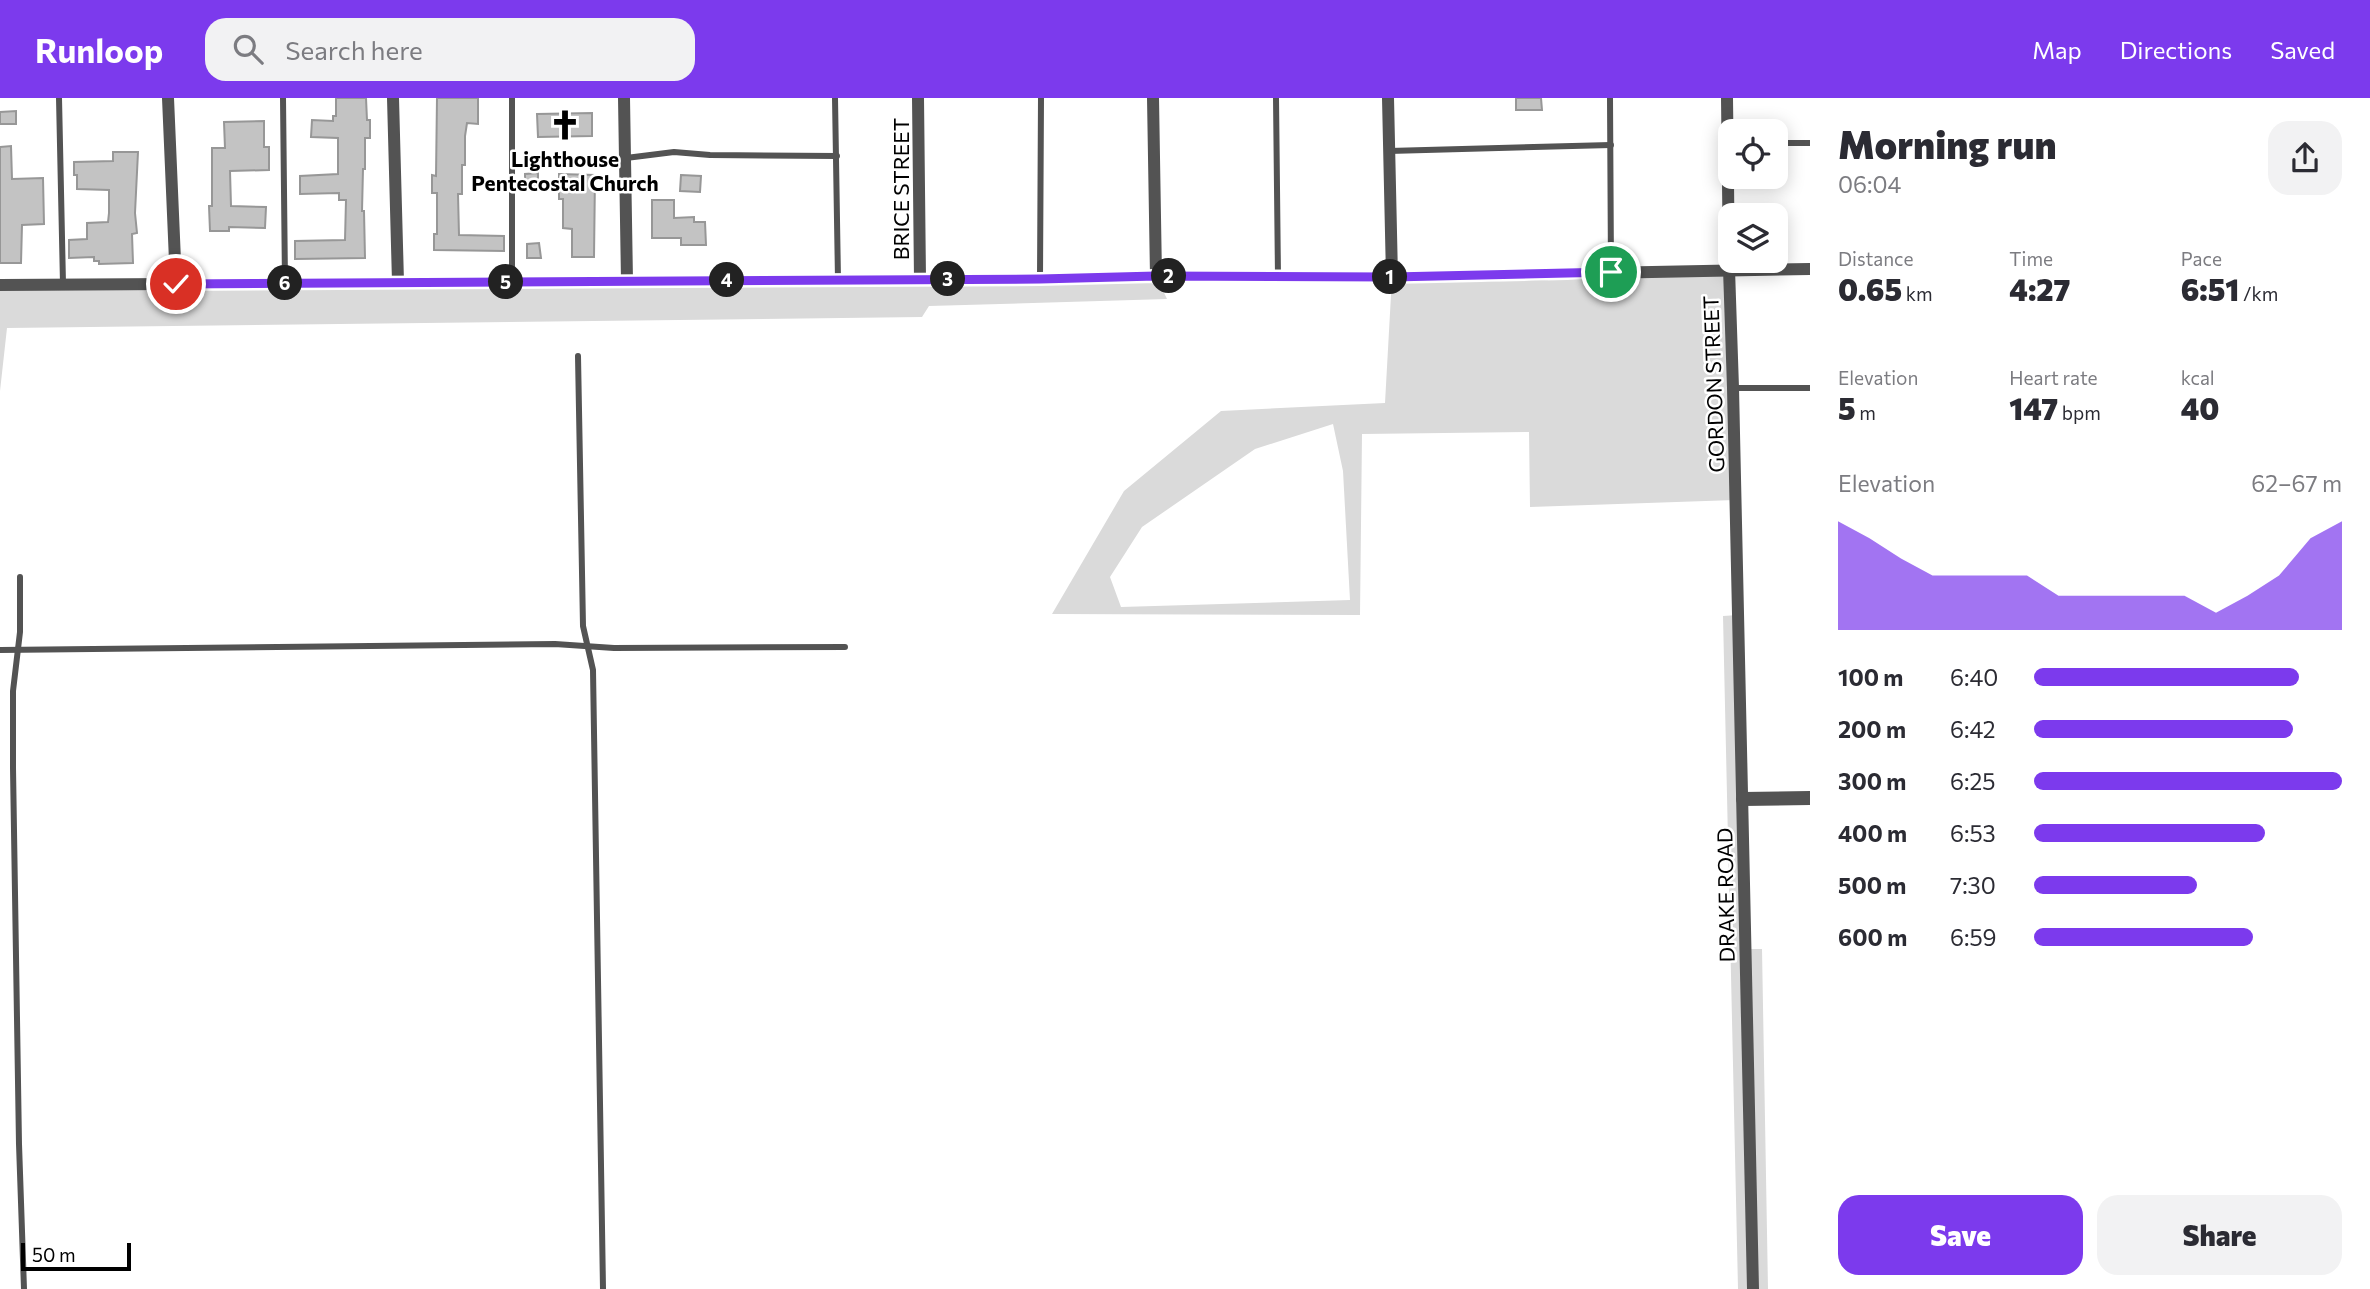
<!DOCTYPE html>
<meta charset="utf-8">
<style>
:root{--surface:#fff;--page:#f2f2f3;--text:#2b2b33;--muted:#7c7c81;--accent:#7c3aed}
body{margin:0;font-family:Commissioner,sans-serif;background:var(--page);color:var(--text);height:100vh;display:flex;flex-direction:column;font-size:26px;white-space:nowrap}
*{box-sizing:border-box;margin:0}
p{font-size:23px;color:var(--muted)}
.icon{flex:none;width:38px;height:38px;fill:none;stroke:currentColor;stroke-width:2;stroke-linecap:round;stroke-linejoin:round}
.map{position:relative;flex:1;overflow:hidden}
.side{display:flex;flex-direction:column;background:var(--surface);width:560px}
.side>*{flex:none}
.tools{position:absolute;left:1718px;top:21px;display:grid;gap:14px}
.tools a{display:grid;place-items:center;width:70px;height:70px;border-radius:14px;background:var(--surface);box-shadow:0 4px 18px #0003;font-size:35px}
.scale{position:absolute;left:21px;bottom:18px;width:110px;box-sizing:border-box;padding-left:7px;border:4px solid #000;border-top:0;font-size:19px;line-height:24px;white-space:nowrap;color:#000;-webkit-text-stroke:5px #fff;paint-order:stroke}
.pin{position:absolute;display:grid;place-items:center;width:60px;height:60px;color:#fff;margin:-30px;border:4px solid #fff;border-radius:50%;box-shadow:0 2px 7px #0007}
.km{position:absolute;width:35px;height:35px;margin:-18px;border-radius:50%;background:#222;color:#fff;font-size:19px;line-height:35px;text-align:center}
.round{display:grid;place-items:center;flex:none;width:74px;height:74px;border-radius:21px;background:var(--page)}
.headline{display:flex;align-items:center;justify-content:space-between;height:119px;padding:0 28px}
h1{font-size:38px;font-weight:800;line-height:52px}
.metrics{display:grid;grid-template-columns:repeat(3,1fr);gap:10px;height:119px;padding:7px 28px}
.metrics div{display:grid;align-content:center}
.metrics b{font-size:30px;font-weight:800}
.metrics small{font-size:19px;font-weight:400}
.metrics p{font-size:19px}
.chart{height:196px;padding:14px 28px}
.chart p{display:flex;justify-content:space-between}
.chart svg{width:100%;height:126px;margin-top:7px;fill:var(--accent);opacity:.7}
.primary-button{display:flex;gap:14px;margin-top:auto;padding:14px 28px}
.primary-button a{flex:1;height:80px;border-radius:21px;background:var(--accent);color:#fff;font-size:28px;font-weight:800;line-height:80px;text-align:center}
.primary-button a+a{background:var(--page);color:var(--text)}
ul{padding:0 28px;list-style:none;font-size:23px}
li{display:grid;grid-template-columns:112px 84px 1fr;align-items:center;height:52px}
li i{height:18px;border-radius:9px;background:var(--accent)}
header{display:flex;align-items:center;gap:42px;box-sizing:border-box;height:98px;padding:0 35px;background:var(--accent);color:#fff}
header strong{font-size:33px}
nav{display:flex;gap:38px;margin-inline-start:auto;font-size:24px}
.search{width:490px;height:63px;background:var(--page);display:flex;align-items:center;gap:18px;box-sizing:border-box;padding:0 24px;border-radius:21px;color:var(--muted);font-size:26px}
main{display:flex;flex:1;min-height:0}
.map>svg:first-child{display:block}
.green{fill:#dadada;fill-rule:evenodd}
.building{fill:#c3c3c3;stroke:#979797;stroke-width:2}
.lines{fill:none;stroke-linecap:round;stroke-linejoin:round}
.service{stroke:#535353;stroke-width:6}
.minor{stroke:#535353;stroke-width:12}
.tertiary{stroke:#535353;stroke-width:14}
.route-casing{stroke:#fff;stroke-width:14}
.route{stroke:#7c3aed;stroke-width:9}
.labels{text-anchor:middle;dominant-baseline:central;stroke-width:5;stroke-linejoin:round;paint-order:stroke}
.poi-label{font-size:21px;font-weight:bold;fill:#000;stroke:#fff}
.street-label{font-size:21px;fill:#000;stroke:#fff}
</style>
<header>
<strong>Runloop</strong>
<div class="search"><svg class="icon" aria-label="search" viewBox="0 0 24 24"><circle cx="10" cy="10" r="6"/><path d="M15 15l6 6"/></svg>Search here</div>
<nav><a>Map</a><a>Directions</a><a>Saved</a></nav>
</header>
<main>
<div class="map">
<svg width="1810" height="1191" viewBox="0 0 1810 1191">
<rect width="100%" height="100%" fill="#fff"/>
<g class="green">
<path d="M1729,171L1735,402L1530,409L1529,334L1362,336L1360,517L1052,516L1124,393L1221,313L1385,305L1392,179ZM1333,326L1343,373L1350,502L1121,509L1110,479L1142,429L1255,351Z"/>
<path d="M1156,178L1167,201L929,208L922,219L7,230L0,293V187Z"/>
<path d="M1738,517L1746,851H1762L1768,1191H1738L1723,518Z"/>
</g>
<g class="building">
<path d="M336,0H366L367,22H370V40H365V71H363L362,113H364L365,160L295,161V143L345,142L346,102H339V95L300,96V78L338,76V40L311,39L312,22L333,23V18H336Z"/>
<path d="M437,0H478V26L467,25L465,38V67H462V96H458L459,137L504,138V153L434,152V136H437V95H432V77L436,78Z"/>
<path d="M1516,0H1541L1542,12H1516Z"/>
<path d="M16,13V26H0V14Z"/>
<path d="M592,15V38L538,39L537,16Z"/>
<path d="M264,23V49H269V72L230,73L231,108L266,109L265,130L229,129V133H210L209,108H212V50H225L224,24Z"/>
<path d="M11,48L12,81L43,80L44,126L22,127L21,165H0V49Z"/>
<path d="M113,54H138L135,115L137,135L132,136L133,165L99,166V163H94V159L69,160V142L87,141V125L108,124L109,115V92L77,91V77H74V64L113,63Z"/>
<path d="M538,75V90H525V76Z"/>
<path d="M559,76L595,77L594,159H572V131L563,130V101H559Z"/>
<path d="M681,77L701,78L700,94L680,93Z"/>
<path d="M652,102H674V120L694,119V124H705L706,147H681V140H652Z"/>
<path d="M539,145L541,160H527V146Z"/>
</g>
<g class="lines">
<g class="service">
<path d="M59,0L63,186"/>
<path d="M283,0L285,185"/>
<path d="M512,0V184"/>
<path d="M835,0L838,182"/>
<path d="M1276,0L1278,179"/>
<path d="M1610,0L1611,174"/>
<path d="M1776,45H1810"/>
<path d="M1389,53L1611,47"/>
<path d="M626,60L674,54L710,57L837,58"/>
<path d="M1040,180L1041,0"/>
<path d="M578,258L583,528L593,572L603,1191"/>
<path d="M1733,290H1810"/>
<path d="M20,479V534L13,593V670L19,1046L24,1191"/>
<path d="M0,552L555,546L614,550L845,549"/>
</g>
<g class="minor">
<path d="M168,0L176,186"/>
<path d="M393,0L398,184"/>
<path d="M624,0L627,183"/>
<path d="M918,0L920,181"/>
<path d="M1153,0L1156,178"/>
<path d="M1388,0L1392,179"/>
<path d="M1727,0L1729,171L1733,290L1753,1191"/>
<path d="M0,187L1040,181L1156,178L1392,179L1810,171"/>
</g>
<path class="tertiary" d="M1743,701L1810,700"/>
</g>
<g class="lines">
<g class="route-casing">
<path id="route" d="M176,186L1040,181L1156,178L1392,179L1611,174"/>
</g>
<use href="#route" class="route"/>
</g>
<defs>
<g id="church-bare" transform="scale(2.415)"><path d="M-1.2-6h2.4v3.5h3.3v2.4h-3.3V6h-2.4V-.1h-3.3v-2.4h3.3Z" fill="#000" stroke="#fff" stroke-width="2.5" paint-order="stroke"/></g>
</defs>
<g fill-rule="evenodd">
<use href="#church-bare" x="565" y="27"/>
</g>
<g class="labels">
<g class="poi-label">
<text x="565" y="60">Lighthouse<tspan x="565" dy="24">Pentecostal Church</tspan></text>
</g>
<g class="street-label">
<text transform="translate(900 91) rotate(-90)">BRICE STREET</text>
<text transform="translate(1713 286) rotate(-92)">GORDON STREET</text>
<text transform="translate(1725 797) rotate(-91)">DRAKE ROAD</text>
</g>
</g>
</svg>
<div class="tools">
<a><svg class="icon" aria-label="locate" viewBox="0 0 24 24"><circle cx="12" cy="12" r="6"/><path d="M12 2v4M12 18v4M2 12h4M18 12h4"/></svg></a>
<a><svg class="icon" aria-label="layers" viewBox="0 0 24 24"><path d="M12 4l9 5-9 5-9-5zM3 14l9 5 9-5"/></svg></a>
</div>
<div class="scale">50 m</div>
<div class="pin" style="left:1611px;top:174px;background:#1e9e55"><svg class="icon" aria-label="arrive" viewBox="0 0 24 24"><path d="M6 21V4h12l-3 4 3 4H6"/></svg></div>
<div class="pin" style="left:176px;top:186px;background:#d93025"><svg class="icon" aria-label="check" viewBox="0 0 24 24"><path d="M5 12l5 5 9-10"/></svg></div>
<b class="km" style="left:1390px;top:179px">1</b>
<b class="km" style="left:1169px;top:178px">2</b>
<b class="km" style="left:948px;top:181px">3</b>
<b class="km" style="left:727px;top:182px">4</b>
<b class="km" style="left:506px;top:184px">5</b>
<b class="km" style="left:285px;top:185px">6</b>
</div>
<section class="side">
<div class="headline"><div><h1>Morning run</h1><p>06:04</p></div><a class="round"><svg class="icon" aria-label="share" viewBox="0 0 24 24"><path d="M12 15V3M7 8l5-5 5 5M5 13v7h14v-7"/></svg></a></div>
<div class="metrics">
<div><p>Distance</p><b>0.65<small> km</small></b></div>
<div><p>Time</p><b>4:27</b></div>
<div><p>Pace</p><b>6:51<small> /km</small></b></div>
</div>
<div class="metrics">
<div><p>Elevation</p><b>5<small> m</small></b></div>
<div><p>Heart rate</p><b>147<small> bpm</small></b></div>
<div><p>kcal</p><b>40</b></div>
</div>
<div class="chart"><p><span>Elevation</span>62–67 m</p>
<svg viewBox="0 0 160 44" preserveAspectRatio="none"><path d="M0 44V6L10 12L20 19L30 25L40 25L50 25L60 25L70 32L80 32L90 32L100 32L110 32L120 38L130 32L140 25L150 12L160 6V44z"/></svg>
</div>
<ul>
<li><b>100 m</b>6:40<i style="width:86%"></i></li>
<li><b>200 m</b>6:42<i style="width:84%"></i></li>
<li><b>300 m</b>6:25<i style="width:100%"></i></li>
<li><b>400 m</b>6:53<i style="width:75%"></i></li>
<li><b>500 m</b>7:30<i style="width:53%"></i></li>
<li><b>600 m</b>6:59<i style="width:71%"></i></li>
</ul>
<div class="primary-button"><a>Save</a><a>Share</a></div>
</section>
</main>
